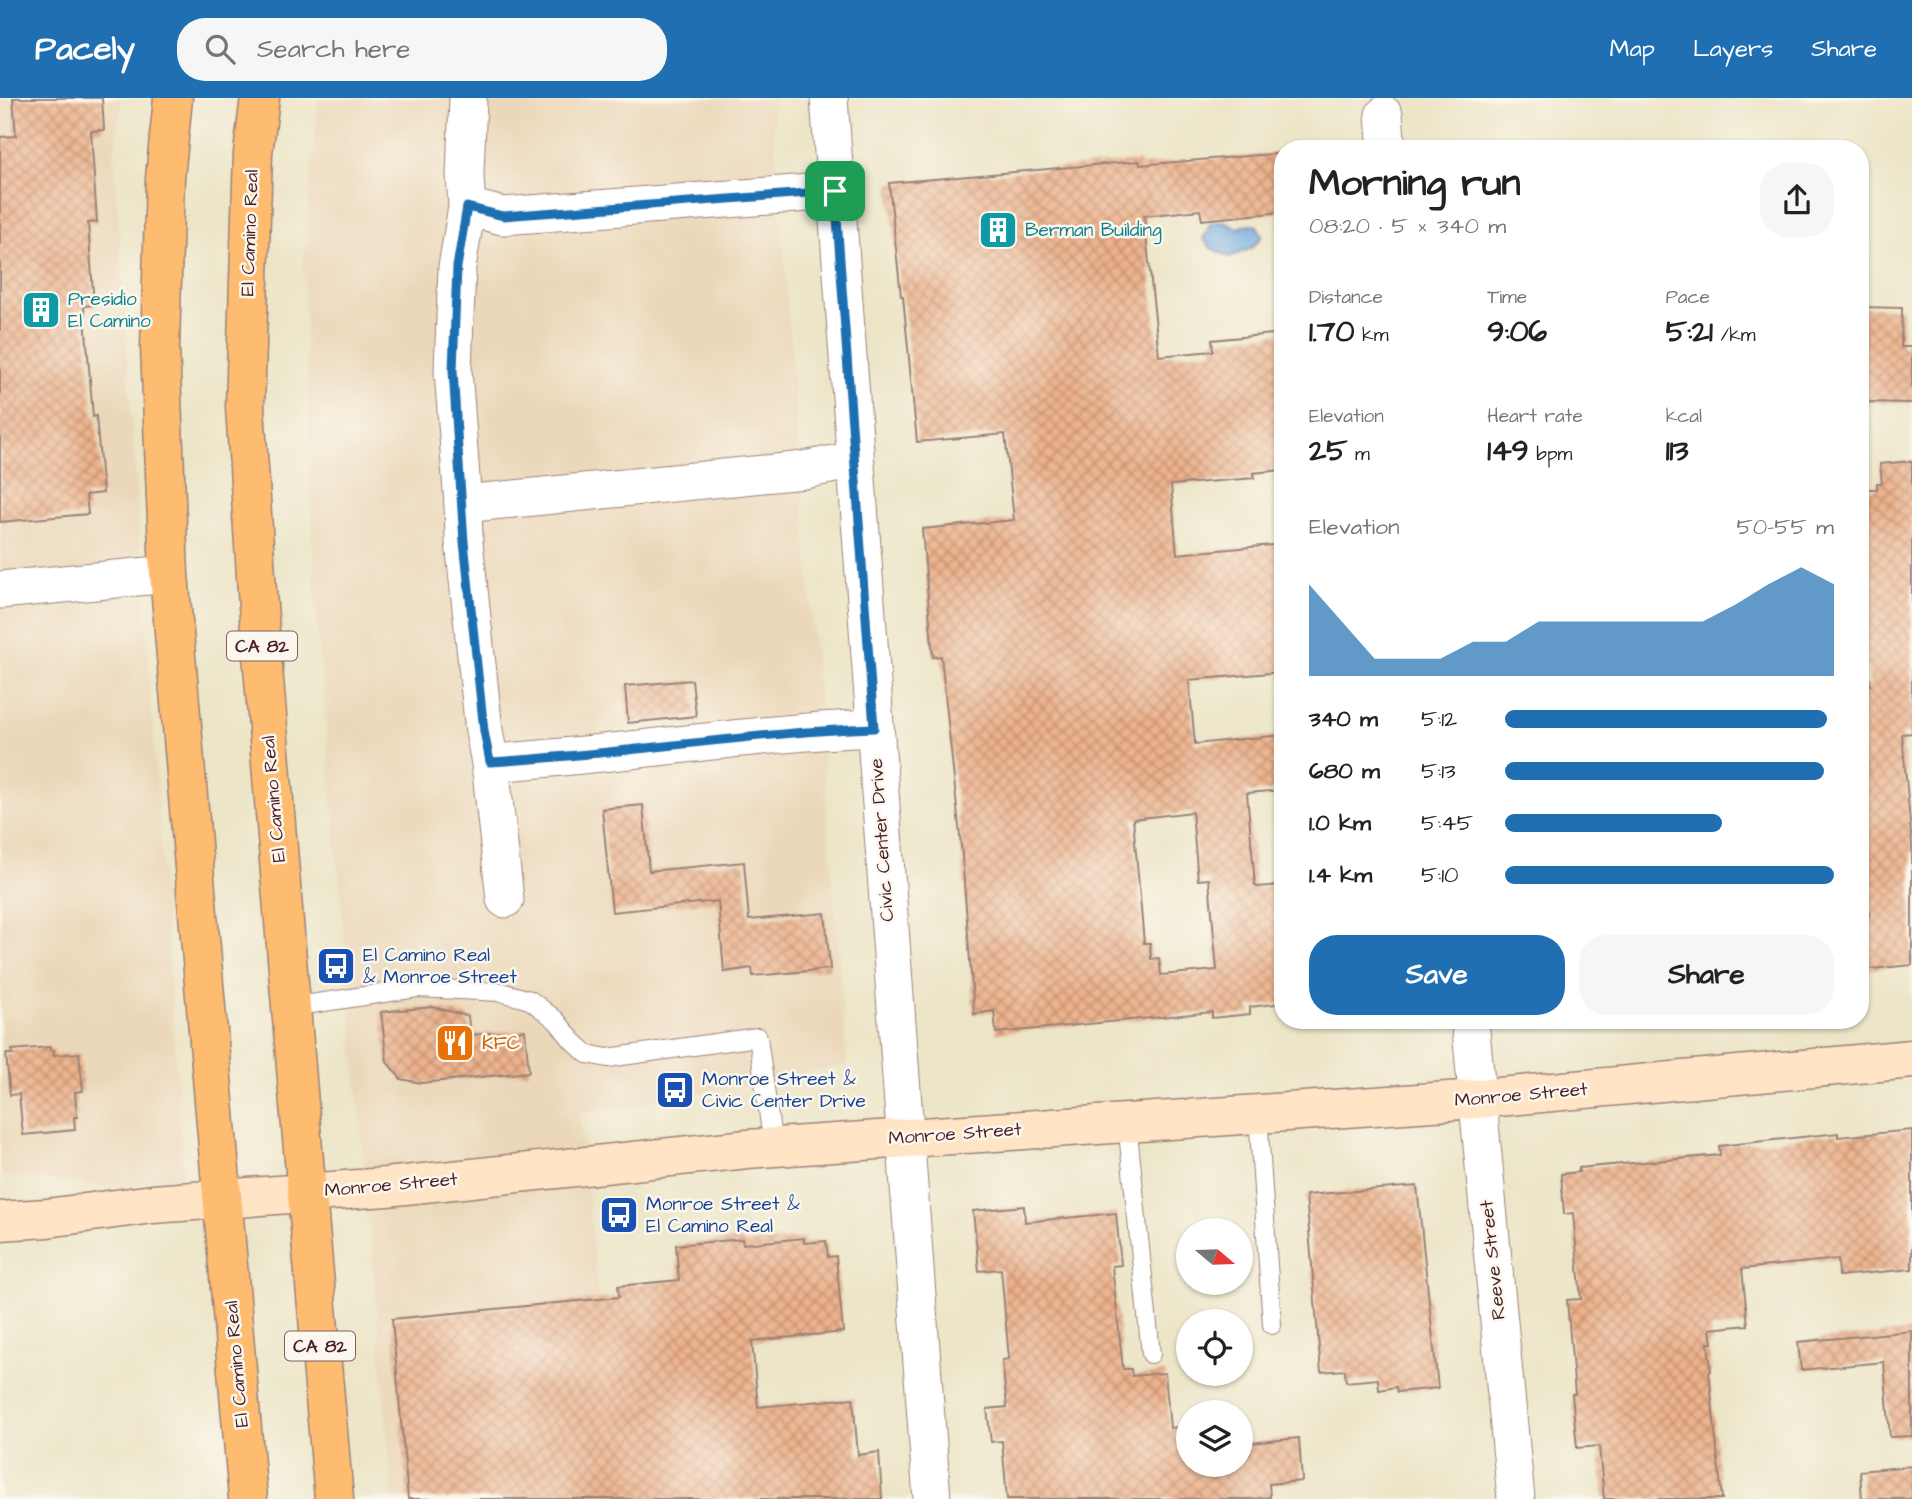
<!DOCTYPE html>
<meta charset="utf-8">
<style>
:root{--surface:#fff;--page:#f6f6f6;--text:#222;--muted:#767676;--accent:#1f6fb2}
body{margin:0;font-family:"Architects Daughter",sans-serif;background:var(--page);color:var(--text);height:100vh;display:flex;flex-direction:column;font-size:26px;white-space:nowrap}
*{box-sizing:border-box;margin:0}
p{font-size:23px;color:var(--muted)}
.icon{flex:none;width:38px;height:38px;fill:none;stroke:currentColor;stroke-width:2;stroke-linecap:round;stroke-linejoin:round}
.map{position:relative;flex:1;overflow:hidden}
.side{position:absolute;left:1274px;top:42px;width:595px;height:889px;display:flex;flex-direction:column;background:var(--surface);border-radius:28px;box-shadow:0 2px 5px #0004}
.side>*{flex:none}
.needle{width:46px;rotate:109deg}
.buttons{position:absolute;left:1176px;top:1120px;display:grid;gap:14px}
.buttons a{display:grid;place-items:center;width:77px;height:77px;border-radius:50%;background:var(--surface);box-shadow:0 2px 5px #0004;font-size:35px}
.pin{position:absolute;display:grid;place-items:center;width:60px;height:60px;color:#fff;margin:-30px;border-radius:14px;box-shadow:0 4px 10px #0006}
.round{display:grid;place-items:center;flex:none;width:74px;height:74px;border-radius:28px;background:var(--page)}
.head{display:flex;align-items:center;justify-content:space-between;height:119px;padding:0 35px}
h1{font-size:38px;font-weight:800;line-height:52px}
.metrics{display:grid;grid-template-columns:repeat(3,1fr);gap:10px;height:119px;padding:7px 35px}
.metrics div{display:grid;align-content:center}
.metrics b{font-size:30px;font-weight:800}
.metrics small{font-size:19px;font-weight:400}
.metrics p{font-size:19px}
.chart{height:196px;padding:14px 35px}
.chart p{display:flex;justify-content:space-between}
.chart svg{width:100%;height:126px;margin-top:7px;fill:var(--accent);opacity:.7}
.action{display:flex;gap:14px;margin-top:auto;padding:14px 35px}
.action a{flex:1;height:80px;border-radius:28px;background:var(--accent);color:#fff;font-size:28px;font-weight:800;line-height:80px;text-align:center}
.action a+a{background:var(--page);color:var(--text)}
ul{padding:0 35px;list-style:none;font-size:23px}
li{display:grid;grid-template-columns:112px 84px 1fr;align-items:center;height:52px}
li i{height:18px;border-radius:9px;background:var(--accent)}
header{display:flex;align-items:center;gap:42px;box-sizing:border-box;height:98px;padding:0 35px;background:var(--accent);color:#fff}
header strong{font-size:33px}
nav{display:flex;gap:38px;margin-inline-start:auto;font-size:24px}
.search{width:490px;height:63px;background:var(--page);display:flex;align-items:center;gap:18px;box-sizing:border-box;padding:0 24px;border-radius:28px;color:var(--muted);font-size:26px}
.map>svg:first-child{display:block}
.built{fill:#ebd8ba}
.water{fill:#6da8de;stroke:#5c6484;stroke-width:2}
.building{fill:url(#building-cross-hatch);fill-rule:evenodd}
.lines{fill:none;stroke-linecap:round;stroke-linejoin:round}
.lane-casing{stroke:#9b8279;stroke-width:20}
.street-casing{stroke:#9b8279;stroke-width:39}
.secondary-casing{stroke:#9b8279;stroke-width:41}
.primary-casing{stroke:#9b8279;stroke-width:41}
.lane{stroke:#fff;stroke-width:18}
.street{stroke:#fff;stroke-width:37}
.secondary{stroke:#ffe4c6;stroke-width:38}
.primary{stroke:#febc70;stroke-width:38}
.route-casing{stroke:#fff;stroke-width:14}
.route{stroke:#1f6fb2;stroke-width:9}
.labels{text-anchor:middle;dominant-baseline:central;stroke-width:5;stroke-linejoin:round;paint-order:stroke}
.shield{fill:#fbf7ec;stroke:#7f6065;stroke-width:2}
.shield-label{font-size:18px;font-weight:bold;fill:#4a1f2b}
.culture-label{font-size:19px;fill:#0d838f;stroke:#fbf7ec;text-anchor:start}
.street-label{font-size:19px;fill:#4a1f2b;stroke:#fbf7ec}
.transit-label{font-size:19px;fill:#164399;stroke:#fbf7ec;text-anchor:start}
.food-label{font-size:19px;fill:#c56008;stroke:#fbf7ec;text-anchor:start}
</style>
<header>
<strong>Pacely</strong>
<div class="search"><svg class="icon" aria-label="search" viewBox="0 0 24 24"><circle cx="10" cy="10" r="6"/><path d="M15 15l6 6"/></svg>Search here</div>
<nav><a>Map</a><a>Layers</a><a>Share</a></nav>
</header>
<div class="map">
<svg width="1912" height="1401" viewBox="0 0 1912 1401">
<defs>
<pattern id="building-cross-hatch" width="8" height="8" patternUnits="userSpaceOnUse" patternTransform="scale(1.75)"><rect width="8" height="8" fill="#edb38d"/><path d="M0 0l8 8M0 8l8-8" fill="none" stroke="#c29173"/></pattern>
</defs>
<rect width="100%" height="100%" fill="#fbf7ec"/>
<filter id="ink" filterUnits="userSpaceOnUse"><feTurbulence type="fractalNoise" baseFrequency=".0143" numOctaves="2"/><feDisplacementMap in="SourceGraphic" scale="14" xChannelSelector="R" yChannelSelector="G"/><feConvolveMatrix kernelMatrix="1 2 1 2 8 2 1 2 1" color-interpolation-filters="sRGB"/></filter>
<filter id="wash" filterUnits="userSpaceOnUse"><feTurbulence type="fractalNoise" baseFrequency=".00686" numOctaves="4" result="noise"/><feDisplacementMap in="SourceGraphic" scale="28" xChannelSelector="R" yChannelSelector="G"/><feGaussianBlur stdDeviation="1.57" result="paint"/><feColorMatrix in="noise" values="0 0 0 0 0 0 0 0 0 0 0 0 0 0 0 0 0 1.4 0 .05"/><feComposite in="paint" operator="in"/></filter>
<g filter="url(#wash)">
<rect width="100%" height="100%" fill="#ece5c7"/>
<g class="built">
<path d="M0,0H122L114,59L183,1075L171,1096L0,1077Z"/>
<path d="M318,0H774L773,18L847,967L580,1016L618,1401H393L315,504L303,165Z"/>
</g>
<path class="water" d="M1223,124L1237,130L1251,126L1257,128L1262,138L1252,150L1230,159L1212,151L1203,141L1211,125Z"/>
<g id="blocks">
<g class="building">
<path d="M13,0H102L104,32L91,33L97,124L88,125L94,207L84,208L93,319L96,318L103,395L86,397L88,416L0,424V39L16,38Z"/>
<path d="M1283,55V114L1202,122L1200,112L1144,118L1159,258L1213,253L1212,242L1283,235V372L1253,375L1254,380L1171,387L1177,456L1283,446V574L1189,582L1195,646L1283,637V692L1247,695L1255,787L1257,789L1283,787V905L1250,909V916L1212,920V914L996,935L994,913L974,916L962,757L941,558L933,559L922,431L1014,422L1005,336L917,344L903,198H901L889,85L1139,63L1140,67ZM1192,714L1198,782L1209,781L1217,872L1161,877L1159,860L1151,861L1150,845H1144L1133,721Z"/>
<path d="M1860,209L1902,210L1901,249H1912V305L1860,304Z"/>
<path d="M1912,363V635L1902,636L1912,746V867L1860,872V819L1869,818L1860,727V588L1870,587L1862,528H1860V396H1866V391H1877V385H1882L1880,366Z"/>
<path d="M692,582L696,618L628,625L625,588Z"/>
<path d="M643,707L649,773L744,764L749,822L825,815L830,871L753,878L752,870L724,874L718,803L612,814L602,711Z"/>
<path d="M433,909L468,918L470,937L525,932L529,974L421,985L401,981L387,964L381,914Z"/>
<path d="M50,949V952H54V957L79,955L83,993L75,994L77,1019H74L75,1032L23,1037L19,996L10,997L6,956H13L12,952Z"/>
<path d="M1912,1032V1171L1839,1178L1838,1161L1742,1171L1748,1227L1710,1231L1712,1245H1708L1711,1273L1709,1274L1722,1401H1604L1599,1348L1577,1350L1572,1296H1575L1567,1202L1581,1201L1573,1115L1564,1116L1561,1076L1579,1074V1070L1720,1057L1719,1048L1838,1035V1039Z"/>
<path d="M1417,1088L1438,1290L1397,1294L1396,1289L1379,1292L1378,1281L1346,1284L1345,1272L1321,1274L1306,1097Z"/>
<path d="M1024,1108L1025,1124L1116,1115L1121,1167L1112,1168L1123,1271H1131L1132,1278L1165,1275L1170,1330L1188,1328V1367H1241V1346L1299,1340L1302,1383L1269,1386L1270,1399L1252,1401H1007L1002,1343L991,1344L987,1311L1007,1309L1002,1262L1009,1261L1001,1171L979,1173L973,1113Z"/>
<path d="M804,1140V1145L826,1143L828,1159L836,1158L843,1234L752,1243L758,1309L853,1300L858,1357L879,1354L882,1401H408L392,1221L619,1199L618,1188L679,1182L676,1147L742,1141L743,1146Z"/>
<path d="M1912,1233V1338L1890,1339L1884,1264L1801,1272L1798,1244Z"/>
<path d="M1912,1368V1401H1862L1860,1373Z"/>
</g>
</g>
</g>
<g filter="url(#ink)">
<use href="#blocks" fill-opacity="0" stroke="#9b8279" stroke-width="2"/>
<g class="lines">
<g class="lane-casing">
<g id="lane">
<path d="M291,909L417,890L501,894L530,902L556,922L572,942L587,956L608,960L758,939L773,1049"/>
<path d="M1258,1016L1272,1227"/>
<path d="M1127,1025L1151,1256"/>
</g>
</g>
<g class="street-casing">
<g id="street">
<path d="M468,0L465,76L467,109L503,118L835,93"/>
<path d="M829,0L932,1401"/>
<path d="M1384,17L1387,51"/>
<path d="M855,362L804,372L463,406L464,444L484,633L490,665C618,657 746,635 874,630"/>
<path d="M463,406L453,272L457,169L467,109"/>
<path d="M0,492L169,476"/>
<path d="M490,665L505,801"/>
<path d="M1470,922L1516,1401"/>
</g>
</g>
<g class="secondary-casing">
<path id="secondary" d="M0,1123L47,1120L153,1106L386,1089L747,1051L1477,1001L1912,961"/>
</g>
<g class="primary-casing">
<g id="primary">
<path d="M173,0L165,80L160,249L169,476L248,1401"/>
<path d="M260,0L253,55L245,309L258,508L299,1006L334,1401"/>
</g>
</g>
<use href="#lane" class="lane"/>
<use href="#street" class="street"/>
<use href="#secondary" class="secondary"/>
<use href="#primary" class="primary"/>
</g>
</g>
<g class="lines" filter="url(#ink)">
<g class="route-casing">
<path id="route" d="M835,93L874,630C746,635 618,657 490,664L484,633L464,444L453,272L457,169L467,109L503,118Z"/>
</g>
<use href="#route" class="route"/>
</g>
<defs>
<g id="building-square" transform="scale(2.0125)"><rect x="-9" y="-9" width="18" height="18" rx="4" fill="#0f9aa8" stroke="#fbf7ec"/><path d="M-4-6H4V6H1V3H-1V6H-4ZM-2.5-4.3h1.7v1.8h-1.7ZM.8-4.3h1.7v1.8H.8ZM-2.5-1h1.7V.8h-1.7ZM.8-1h1.7V.8H.8Z" fill="#fff"/></g>
<g id="bus-square" transform="scale(2.0125)"><rect x="-9" y="-9" width="18" height="18" rx="4" fill="#1a4fb4" stroke="#fbf7ec"/><path d="M-5-6H5V4H4V6H2V4H-2V6H-4V4H-5ZM-3.5-4V0h7V-4ZM-3.5 1.2v1.5H-2V1.2ZM2 1.2v1.5H3.5V1.2Z" fill="#fff"/></g>
<g id="restaurant-square" transform="scale(2.0125)"><rect x="-9" y="-9" width="18" height="18" rx="4" fill="#e8710a" stroke="#fbf7ec"/><path d="M-5-6h1v4h1v-4h1v4h1v-4h1v5L-1.5 .5V6h-2V.5L-5-1ZM5-6V6H3V1.5H1.5Q1.5-4 5-6Z" fill="#fff"/></g>
</defs>
<g fill-rule="evenodd">
<use href="#building-square" x="998" y="132"/>
<use href="#building-square" x="41" y="212"/>
<use href="#bus-square" x="336" y="868"/>
<use href="#restaurant-square" x="455" y="945"/>
<use href="#bus-square" x="675" y="992"/>
<use href="#bus-square" x="619" y="1117"/>
</g>
<g class="labels">
<g class="shield">
<rect x="227" y="533.5" width="70" height="29" rx="5"/>
<rect x="285" y="1233.5" width="70" height="29" rx="5"/>
</g>
<g class="shield-label">
<text x="262" y="548">CA 82</text>
<text x="320" y="1248">CA 82</text>
</g>
<g class="culture-label">
<text x="1025" y="132">Berman Building</text>
<text x="68" y="201">Presidio<tspan x="68" dy="22">El Camino</tspan></text>
</g>
<g class="street-label">
<text transform="translate(250 135) rotate(-88)">El Camino Real</text>
<text transform="translate(274 701) rotate(-95)">El Camino Real</text>
<text transform="translate(882 742) rotate(-94)">Civic Center Drive</text>
<text transform="translate(1521 997) rotate(-5)">Monroe Street</text>
<text transform="translate(955 1036) rotate(-4)">Monroe Street</text>
<text transform="translate(391 1087) rotate(-5)">Monroe Street</text>
<text transform="translate(1493 1162) rotate(-96)">Reeve Street</text>
<text transform="translate(237 1266) rotate(-95)">El Camino Real</text>
</g>
<g class="transit-label">
<text x="363" y="857">El Camino Real<tspan x="363" dy="22">&amp; Monroe Street</tspan></text>
<text x="702" y="981">Monroe Street &amp;<tspan x="702" dy="22">Civic Center Drive</tspan></text>
<text x="646" y="1106">Monroe Street &amp;<tspan x="646" dy="22">El Camino Real</tspan></text>
</g>
<g class="food-label">
<text x="482" y="945">KFC</text>
</g>
</g>
</svg>
<div class="buttons">
<a><svg class="needle" viewBox="-14 -14 28 28"><path d="M0-13l5 13h-10z" fill="#e53935"/><path d="M0 13l5-13h-10z" fill="#767676"/></svg></a>
<a><svg class="icon" aria-label="locate" viewBox="0 0 24 24"><circle cx="12" cy="12" r="6"/><path d="M12 2v4M12 18v4M2 12h4M18 12h4"/></svg></a>
<a><svg class="icon" aria-label="layers" viewBox="0 0 24 24"><path d="M12 4l9 5-9 5-9-5zM3 14l9 5 9-5"/></svg></a>
</div>
<div class="pin" style="left:835px;top:93px;background:#1e9e55"><svg class="icon" aria-label="arrive" viewBox="0 0 24 24"><path d="M6 21V4h12l-3 4 3 4H6"/></svg></div>
<section class="side">
<div class="head"><div><h1>Morning run</h1><p>08:20 · 5 × 340 m</p></div><a class="round"><svg class="icon" aria-label="share" viewBox="0 0 24 24"><path d="M12 15V3M7 8l5-5 5 5M5 13v7h14v-7"/></svg></a></div>
<div class="metrics">
<div><p>Distance</p><b>1.70<small> km</small></b></div>
<div><p>Time</p><b>9:06</b></div>
<div><p>Pace</p><b>5:21<small> /km</small></b></div>
</div>
<div class="metrics">
<div><p>Elevation</p><b>25<small> m</small></b></div>
<div><p>Heart rate</p><b>149<small> bpm</small></b></div>
<div><p>kcal</p><b>113</b></div>
</div>
<div class="chart"><p><span>Elevation</span>50–55 m</p>
<svg viewBox="0 0 160 44" preserveAspectRatio="none"><path d="M0 44V12L10 25L20 38L30 38L40 38L50 32L60 32L70 25L80 25L90 25L100 25L110 25L120 25L130 19L140 12L150 6L160 12V44z"/></svg>
</div>
<ul>
<li><b>340 m</b>5:12<i style="width:98%"></i></li>
<li><b>680 m</b>5:13<i style="width:97%"></i></li>
<li><b>1.0 km</b>5:45<i style="width:66%"></i></li>
<li><b>1.4 km</b>5:10<i style="width:100%"></i></li>
</ul>
<div class="action"><a>Save</a><a>Share</a></div>
</section>
</div>
